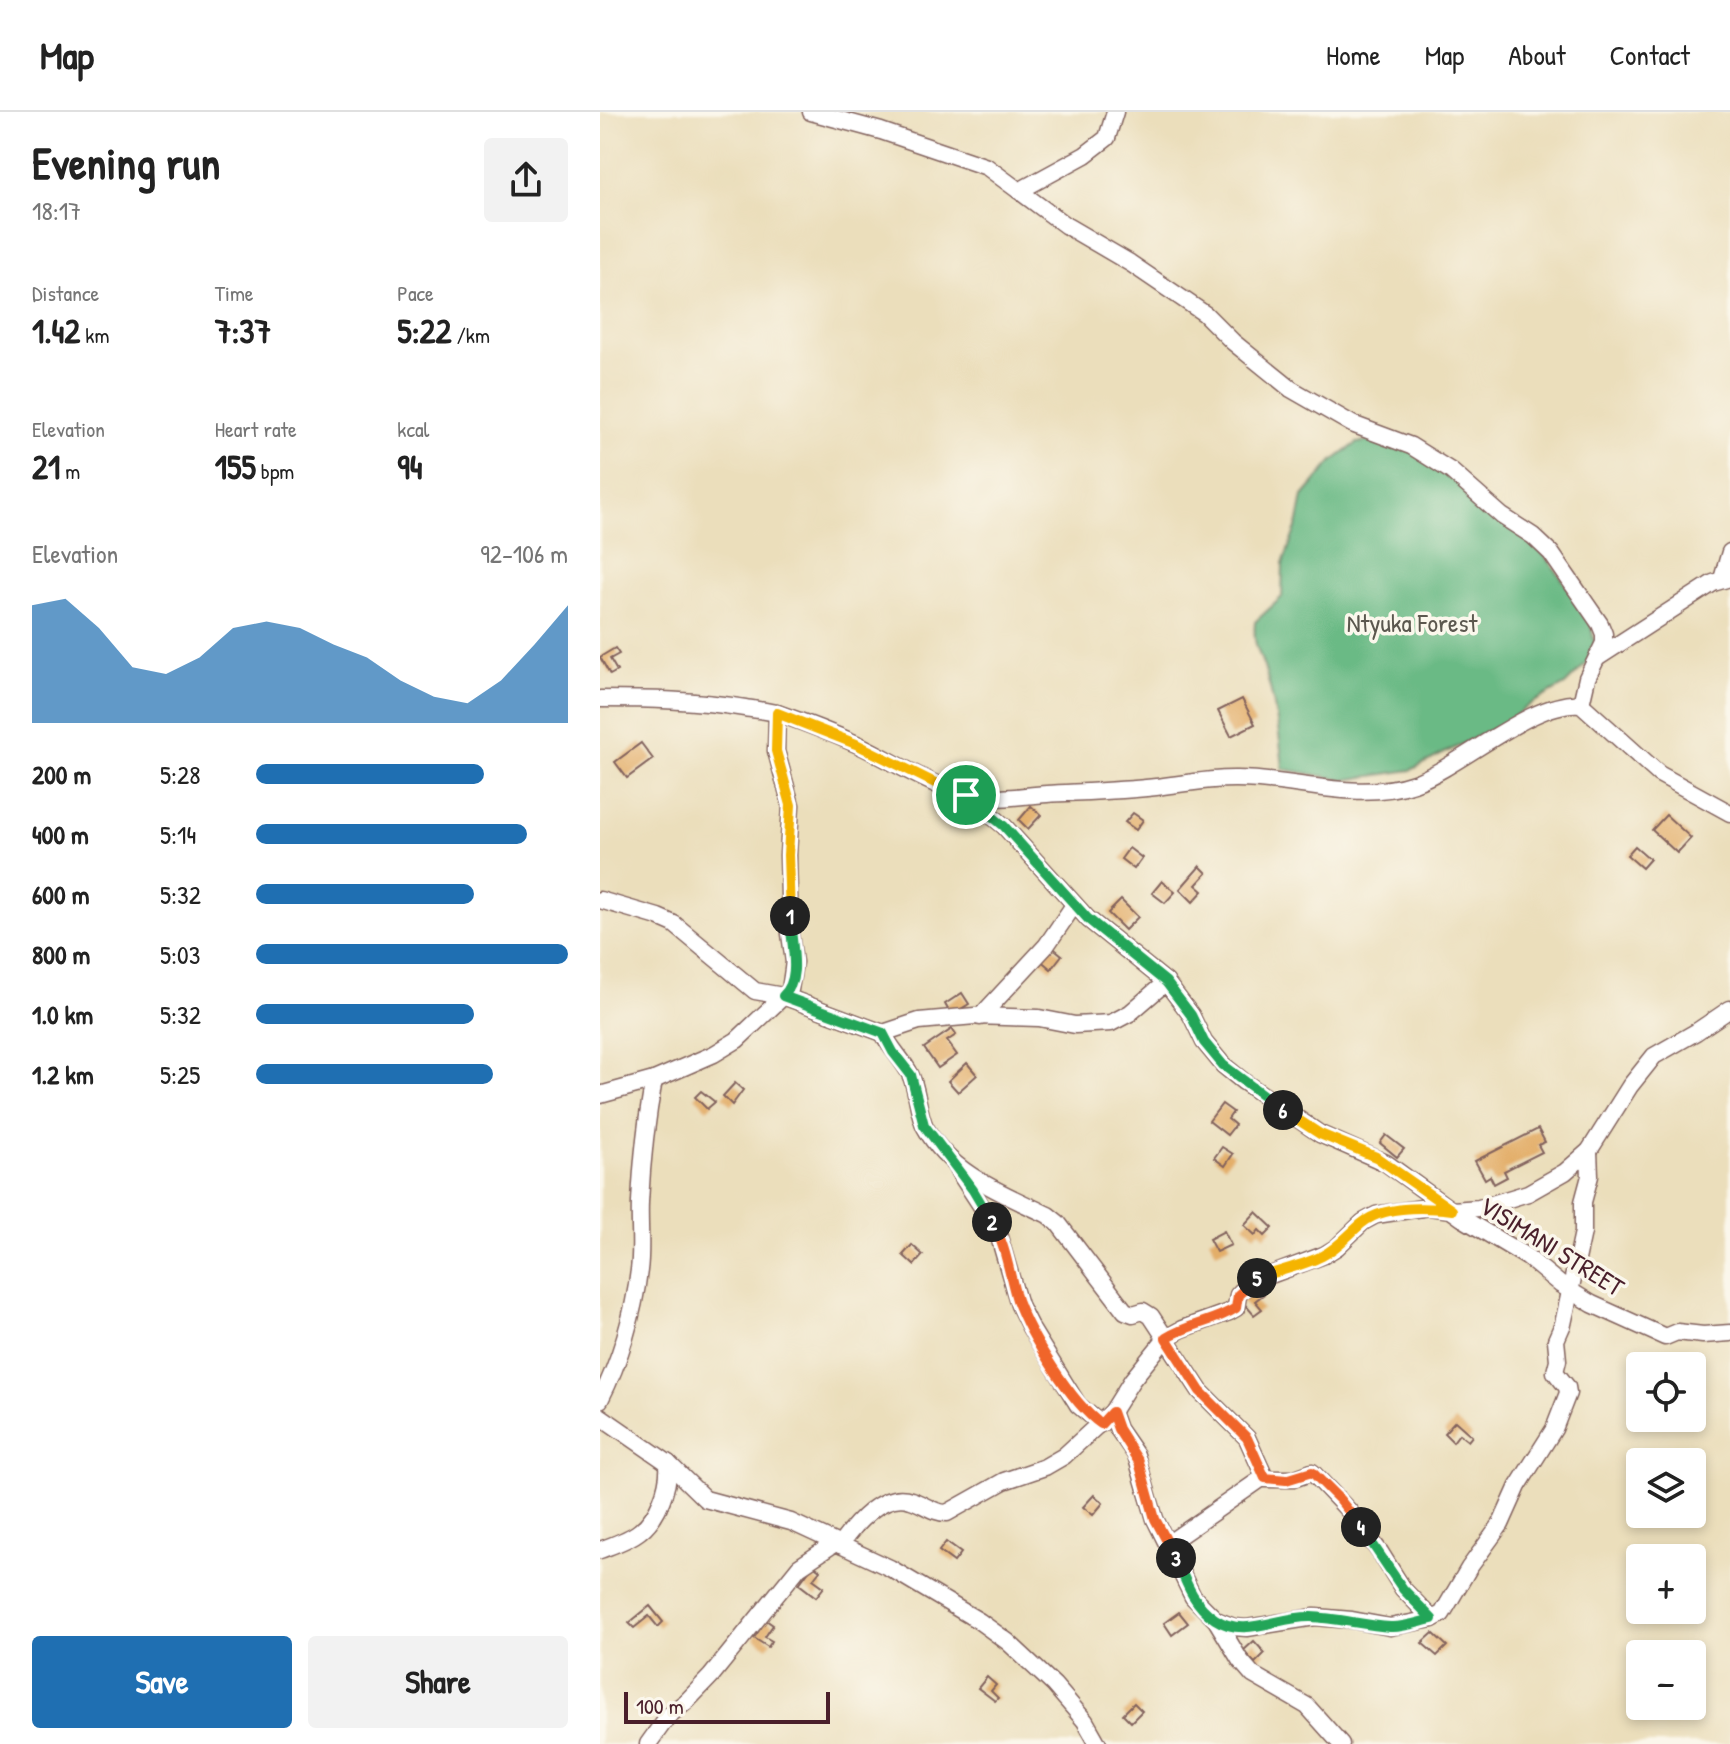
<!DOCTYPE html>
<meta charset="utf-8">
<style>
:root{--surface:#fff;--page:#f2f2f2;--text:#222;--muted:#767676;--line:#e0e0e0;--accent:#1f6fb2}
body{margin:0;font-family:"Patrick Hand",sans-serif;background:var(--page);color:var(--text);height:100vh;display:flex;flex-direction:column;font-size:30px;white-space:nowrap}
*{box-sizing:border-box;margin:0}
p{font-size:26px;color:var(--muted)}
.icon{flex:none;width:44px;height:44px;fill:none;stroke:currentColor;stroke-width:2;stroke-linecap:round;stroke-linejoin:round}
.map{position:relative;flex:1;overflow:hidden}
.panel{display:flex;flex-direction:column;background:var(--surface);width:600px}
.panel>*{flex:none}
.controls{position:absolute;left:1026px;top:1240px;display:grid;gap:16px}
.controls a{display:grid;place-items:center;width:80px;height:80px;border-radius:8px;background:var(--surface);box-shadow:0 4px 12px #0003;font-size:40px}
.scale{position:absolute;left:24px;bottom:20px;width:206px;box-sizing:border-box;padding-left:8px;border:4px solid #4a1f2b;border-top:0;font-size:22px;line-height:28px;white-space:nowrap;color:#4a1f2b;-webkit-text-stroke:6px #fbf7ec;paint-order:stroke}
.pin{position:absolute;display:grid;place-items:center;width:68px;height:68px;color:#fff;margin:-34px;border:4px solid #fff;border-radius:50%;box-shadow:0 2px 8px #0007}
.km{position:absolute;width:40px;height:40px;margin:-20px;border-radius:50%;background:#222;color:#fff;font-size:22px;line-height:40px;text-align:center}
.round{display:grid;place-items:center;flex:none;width:84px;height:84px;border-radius:8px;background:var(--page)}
.overview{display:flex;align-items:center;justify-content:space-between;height:136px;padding:0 32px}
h1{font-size:44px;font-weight:800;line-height:60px}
.figures{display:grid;grid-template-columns:repeat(3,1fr);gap:12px;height:136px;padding:8px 32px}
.figures div{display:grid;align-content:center}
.figures b{font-size:34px;font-weight:800}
.figures small{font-size:22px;font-weight:400}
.figures p{font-size:22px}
.chart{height:224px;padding:16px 32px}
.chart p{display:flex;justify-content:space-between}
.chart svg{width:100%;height:144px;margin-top:8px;fill:var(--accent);opacity:.7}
.action{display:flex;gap:16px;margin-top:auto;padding:16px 32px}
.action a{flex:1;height:92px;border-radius:8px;background:var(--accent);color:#fff;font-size:32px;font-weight:800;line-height:92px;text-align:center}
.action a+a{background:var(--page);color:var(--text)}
ul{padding:0 32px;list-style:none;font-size:26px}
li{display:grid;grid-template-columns:128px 96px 1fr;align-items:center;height:60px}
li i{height:20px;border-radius:10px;background:var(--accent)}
header{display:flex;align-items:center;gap:48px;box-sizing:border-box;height:112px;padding:0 40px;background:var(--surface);border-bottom:2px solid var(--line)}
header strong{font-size:38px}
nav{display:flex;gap:44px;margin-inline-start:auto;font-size:28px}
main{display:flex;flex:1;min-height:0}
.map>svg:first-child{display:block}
.forest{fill:#6aba85;stroke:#5a6c58;stroke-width:2}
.building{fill:#e3ae69}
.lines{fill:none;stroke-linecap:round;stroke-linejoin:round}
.minor-casing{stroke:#82625d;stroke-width:19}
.minor{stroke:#fff;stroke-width:16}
.split-1-casing{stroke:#fff;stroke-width:16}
.split-2-casing{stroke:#fff;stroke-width:16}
.split-3-casing{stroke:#fff;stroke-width:16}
.split-4-casing{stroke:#fff;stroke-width:16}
.split-5-casing{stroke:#fff;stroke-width:16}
.split-6-casing{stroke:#fff;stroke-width:16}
.split-7-casing{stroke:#fff;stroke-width:16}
.split-1{stroke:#f5b400;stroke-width:10}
.split-2{stroke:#22a559;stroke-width:10}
.split-3{stroke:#f0652b;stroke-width:10}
.split-4{stroke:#22a559;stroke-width:10}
.split-5{stroke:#f0652b;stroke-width:10}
.split-6{stroke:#f5b400;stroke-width:10}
.split-7{stroke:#22a559;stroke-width:10}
.labels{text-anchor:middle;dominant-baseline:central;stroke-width:7;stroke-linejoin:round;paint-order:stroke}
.park-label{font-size:26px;fill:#5b574e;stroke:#fbf7ec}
.street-label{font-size:26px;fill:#4a1f2b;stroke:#fbf7ec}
</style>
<header>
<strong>Map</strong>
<nav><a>Home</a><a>Map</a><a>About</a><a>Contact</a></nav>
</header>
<main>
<section class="panel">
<div class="overview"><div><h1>Evening run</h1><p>18:17</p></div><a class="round"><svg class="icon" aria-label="share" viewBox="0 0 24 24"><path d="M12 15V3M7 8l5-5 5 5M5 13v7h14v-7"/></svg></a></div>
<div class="figures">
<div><p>Distance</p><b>1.42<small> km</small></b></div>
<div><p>Time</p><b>7:37</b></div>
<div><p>Pace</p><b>5:22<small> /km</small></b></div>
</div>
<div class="figures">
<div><p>Elevation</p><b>21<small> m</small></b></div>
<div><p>Heart rate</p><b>155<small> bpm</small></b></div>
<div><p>kcal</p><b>94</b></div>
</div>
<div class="chart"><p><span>Elevation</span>92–106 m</p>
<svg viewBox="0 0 160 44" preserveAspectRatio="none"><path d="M0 44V8L10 6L20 15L30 27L40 29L50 24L60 15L70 13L80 15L90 20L100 24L110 31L120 36L130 38L140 31L150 20L160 8V44z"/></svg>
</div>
<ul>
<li><b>200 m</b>5:28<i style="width:73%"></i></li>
<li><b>400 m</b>5:14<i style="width:87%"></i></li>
<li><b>600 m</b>5:32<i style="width:70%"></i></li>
<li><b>800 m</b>5:03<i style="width:100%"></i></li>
<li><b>1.0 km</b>5:32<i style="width:70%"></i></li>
<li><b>1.2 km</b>5:25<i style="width:76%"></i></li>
</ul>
<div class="action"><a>Save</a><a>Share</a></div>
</section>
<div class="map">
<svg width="1130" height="1632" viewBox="0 0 1130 1632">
<rect width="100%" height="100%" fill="#fbf7ec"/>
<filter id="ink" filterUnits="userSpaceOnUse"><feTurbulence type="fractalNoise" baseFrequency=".0125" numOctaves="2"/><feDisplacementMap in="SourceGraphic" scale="16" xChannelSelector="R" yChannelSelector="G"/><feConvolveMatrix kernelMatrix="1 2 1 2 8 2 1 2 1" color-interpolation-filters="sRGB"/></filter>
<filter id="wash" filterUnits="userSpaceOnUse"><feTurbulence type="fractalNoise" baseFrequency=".006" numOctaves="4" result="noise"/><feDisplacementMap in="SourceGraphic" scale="32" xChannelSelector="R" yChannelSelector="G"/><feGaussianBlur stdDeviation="1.8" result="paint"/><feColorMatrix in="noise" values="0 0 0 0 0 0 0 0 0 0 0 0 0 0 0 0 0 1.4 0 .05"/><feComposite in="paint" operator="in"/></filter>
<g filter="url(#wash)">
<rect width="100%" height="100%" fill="#ebdebb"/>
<path class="forest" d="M785,327L810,337L927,424L947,446L989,505L995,533L986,552L965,573L932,591L908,609L811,658L745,668L683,657C680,624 675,590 665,558C658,537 653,533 655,510L682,485L683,452L698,410L703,384L733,349L757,331Z"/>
<g id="blocks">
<g class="building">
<path d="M15,536L19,542L10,547L17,559L10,563L0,545Z"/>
<path d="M642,587L655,612L631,624L618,599Z"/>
<path d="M41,631L53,647L27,666L15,650Z"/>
<path d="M431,694L441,703L428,717L419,708Z"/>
<path d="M533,701L543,708L536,718L525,710Z"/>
<path d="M1066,703L1091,726L1077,741L1052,718Z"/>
<path d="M1035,734L1050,747L1042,756L1027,743Z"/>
<path d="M529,736L542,746L534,757L521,747Z"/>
<path d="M600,754L607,761L596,773L603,779L593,790L580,777Z"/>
<path d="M562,769L575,780L565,791L552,781Z"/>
<path d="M521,788L538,805L525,818L508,801Z"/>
<path d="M451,834L462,843L451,857L439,847Z"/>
<path d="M362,881L369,892L351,903L345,892Z"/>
<path d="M352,917L356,923L347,929L357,943L338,956L324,936Z"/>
<path d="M367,951L377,963L358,980L348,969Z"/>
<path d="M135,971L143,978L132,993L123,984Z"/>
<path d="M101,979L115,990L107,997L95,985Z"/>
<path d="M622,992L633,1000L628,1007L635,1013L627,1023L609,1009Z"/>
<path d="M938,1017L945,1030L938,1033L942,1040L904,1059L907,1065L894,1072L890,1064L885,1067L875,1049Z"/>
<path d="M786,1023L804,1037L797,1045L780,1031Z"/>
<path d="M622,1035L633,1042L625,1054L614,1046Z"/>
<path d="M656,1100L673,1116L665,1124L659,1118L655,1123L644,1113Z"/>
<path d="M624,1119L631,1133L616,1140L609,1127Z"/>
<path d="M312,1133L323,1143L314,1153L303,1143Z"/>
<path d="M657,1174L664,1182L655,1189L662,1197L654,1203L641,1188Z"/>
<path d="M855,1309L872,1324L868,1329L859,1322L853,1330L844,1321Z"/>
<path d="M494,1383L503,1391L493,1403L483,1395Z"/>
<path d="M346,1430L361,1441L354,1450L339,1439Z"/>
<path d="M213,1453L220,1458L213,1467L224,1475L216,1485L199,1472Z"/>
<path d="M50,1494L63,1510L58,1515L49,1504L34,1516L29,1511Z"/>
<path d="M579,1500L588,1511L572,1523L564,1511Z"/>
<path d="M166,1508L173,1513L165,1525L172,1529L168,1535L154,1526Z"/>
<path d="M833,1521L847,1534L837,1544L822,1531Z"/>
<path d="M654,1529L665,1541L655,1551L643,1539Z"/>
<path d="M387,1565L396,1573L391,1579L398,1586L395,1589L378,1576Z"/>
<path d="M534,1591L542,1599L531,1610L523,1602Z"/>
</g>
</g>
</g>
<g filter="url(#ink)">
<use href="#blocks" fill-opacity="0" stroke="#82625d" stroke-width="2"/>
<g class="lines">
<g class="minor-casing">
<g id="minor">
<path d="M211,0L281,19L387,55L465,113L530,151L605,202L633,230L691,277L752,312L811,334L851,359L902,404L933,424L951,441L1000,512L1004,522V531L987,566L981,592"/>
<path d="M419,79L485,43L507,26L515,0"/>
<path d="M1122,467L1130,440"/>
<path d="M997,546L1113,471L1130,466"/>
<path d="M0,587C49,587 96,588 145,596C156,598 169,599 180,602C206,611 234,622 259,633C300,652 346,686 393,686C411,686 429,683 447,682C483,680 520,679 556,675C581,672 608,667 634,667C693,666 756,691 814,671C863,653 934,587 981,592L1059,662L1130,701"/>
<path d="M368,684L404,714L488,807L566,870L591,903L604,930L623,953L644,970L720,1022L786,1051L862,1106L927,1145L961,1173L992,1192L1065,1225L1077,1220L1103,1223L1130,1221"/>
<path d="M0,788L58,805L74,812L155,879L183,884L283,921L319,909L375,904L439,906L475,913L511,911L530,901L566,870"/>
<path d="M380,905L446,834L474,793"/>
<path d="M283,921C290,936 303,948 310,962C318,978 317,998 325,1015C350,1062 402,1081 448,1103L458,1111L525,1199L533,1202L543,1199L551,1204L600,1279L647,1326L665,1366"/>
<path d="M0,983L54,968L114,942L137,928L190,878L194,850L190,822L188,743L191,693L176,639L177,601"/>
<path d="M359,1060L397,1118L419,1193L430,1215L478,1293L501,1312"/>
<path d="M0,1288C20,1249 34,1202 39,1158C42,1136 39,1113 40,1090C42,1049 46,1009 54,968"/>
<path d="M512,1300L518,1317L536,1343L555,1407L593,1485L616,1508L640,1548L653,1563L707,1594L741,1632"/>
<path d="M0,1304L68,1351L105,1387L191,1410L290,1456L379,1509L408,1530L454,1573L485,1609L498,1632"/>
<path d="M569,1431L661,1367H693L712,1360L749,1399L780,1440L803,1477L832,1507"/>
<path d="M240,1433C254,1413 283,1378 311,1388C324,1392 333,1401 347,1401L404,1369L445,1355L464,1344L512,1300L532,1268L566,1226L582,1217L629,1200L636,1196L638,1183L649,1171L724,1143L737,1135L763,1110L776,1103L829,1095L852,1098L879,1096L928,1081L965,1060L989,1039L1030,974L1054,944L1096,920L1130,897"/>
<path d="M0,1438C13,1433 29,1428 40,1419C58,1405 70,1374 68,1351"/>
<path d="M616,1508L634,1515L647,1516L715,1505L752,1508L790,1515L832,1507L842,1502L869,1456L901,1412L918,1374L954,1317L968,1281L967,1275L955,1260L958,1248L956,1228L963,1212L983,1120V1090L990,1064L989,1039"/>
<path d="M48,1632L68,1604L87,1589L111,1564L199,1455L235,1431"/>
</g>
</g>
<use href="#minor" class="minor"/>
</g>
</g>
<g class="lines" filter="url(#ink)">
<g class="split-1-casing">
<path id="split-1" d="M190,804L188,743L191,693L176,639L177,601L256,632L337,672L366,683"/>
</g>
<g class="split-2-casing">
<path id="split-2" d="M190,804C190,829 203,866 183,884L283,921L293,940L311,963L324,1013L373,1078L392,1110"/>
</g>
<g class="split-3-casing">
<path id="split-3" d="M392,1110C406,1133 409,1162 417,1188C430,1223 471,1291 501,1312L512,1300L518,1317L539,1350L555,1407L576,1446"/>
</g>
<g class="split-4-casing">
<path id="split-4" d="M576,1446C585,1468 593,1493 615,1507C645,1527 678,1504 711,1505C737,1506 763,1513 790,1515C803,1516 819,1510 832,1507L803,1477L761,1415"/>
</g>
<g class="split-5-casing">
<path id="split-5" d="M657,1166L638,1183L636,1196C614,1210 588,1212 566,1226L600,1279L647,1326L665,1366L686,1368L712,1360L740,1388L761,1415"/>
</g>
<g class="split-6-casing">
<path id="split-6" d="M657,1166C678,1159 702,1154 722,1144C738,1136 748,1123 761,1112C783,1093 825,1095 852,1098L776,1045L720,1022L683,998"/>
</g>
<g class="split-7-casing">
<path id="split-7" d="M366,683L404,714L488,807L566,870L591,903L604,930L623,953L683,998"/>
</g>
<use href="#split-1" class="split-1"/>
<use href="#split-2" class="split-2"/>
<use href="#split-3" class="split-3"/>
<use href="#split-4" class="split-4"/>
<use href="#split-5" class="split-5"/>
<use href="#split-6" class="split-6"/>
<use href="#split-7" class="split-7"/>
</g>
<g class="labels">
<g class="park-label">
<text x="812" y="510">Ntyuka Forest</text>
</g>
<g class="street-label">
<text transform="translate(952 1134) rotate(32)">VISIMANI STREET</text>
</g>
</g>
</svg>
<div class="controls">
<a><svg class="icon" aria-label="locate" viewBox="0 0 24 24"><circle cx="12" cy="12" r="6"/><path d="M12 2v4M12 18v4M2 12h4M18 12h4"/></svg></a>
<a><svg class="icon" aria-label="layers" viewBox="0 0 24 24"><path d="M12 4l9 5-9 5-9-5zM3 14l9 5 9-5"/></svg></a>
<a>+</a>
<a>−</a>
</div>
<div class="scale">100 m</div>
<div class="pin" style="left:366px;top:683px;background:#1e9e55"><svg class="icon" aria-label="arrive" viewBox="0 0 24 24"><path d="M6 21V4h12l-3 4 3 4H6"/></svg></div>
<b class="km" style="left:190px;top:804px">1</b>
<b class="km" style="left:392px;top:1110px">2</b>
<b class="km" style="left:576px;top:1446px">3</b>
<b class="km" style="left:761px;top:1415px">4</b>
<b class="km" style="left:657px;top:1166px">5</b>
<b class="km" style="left:683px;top:998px">6</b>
</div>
</main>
